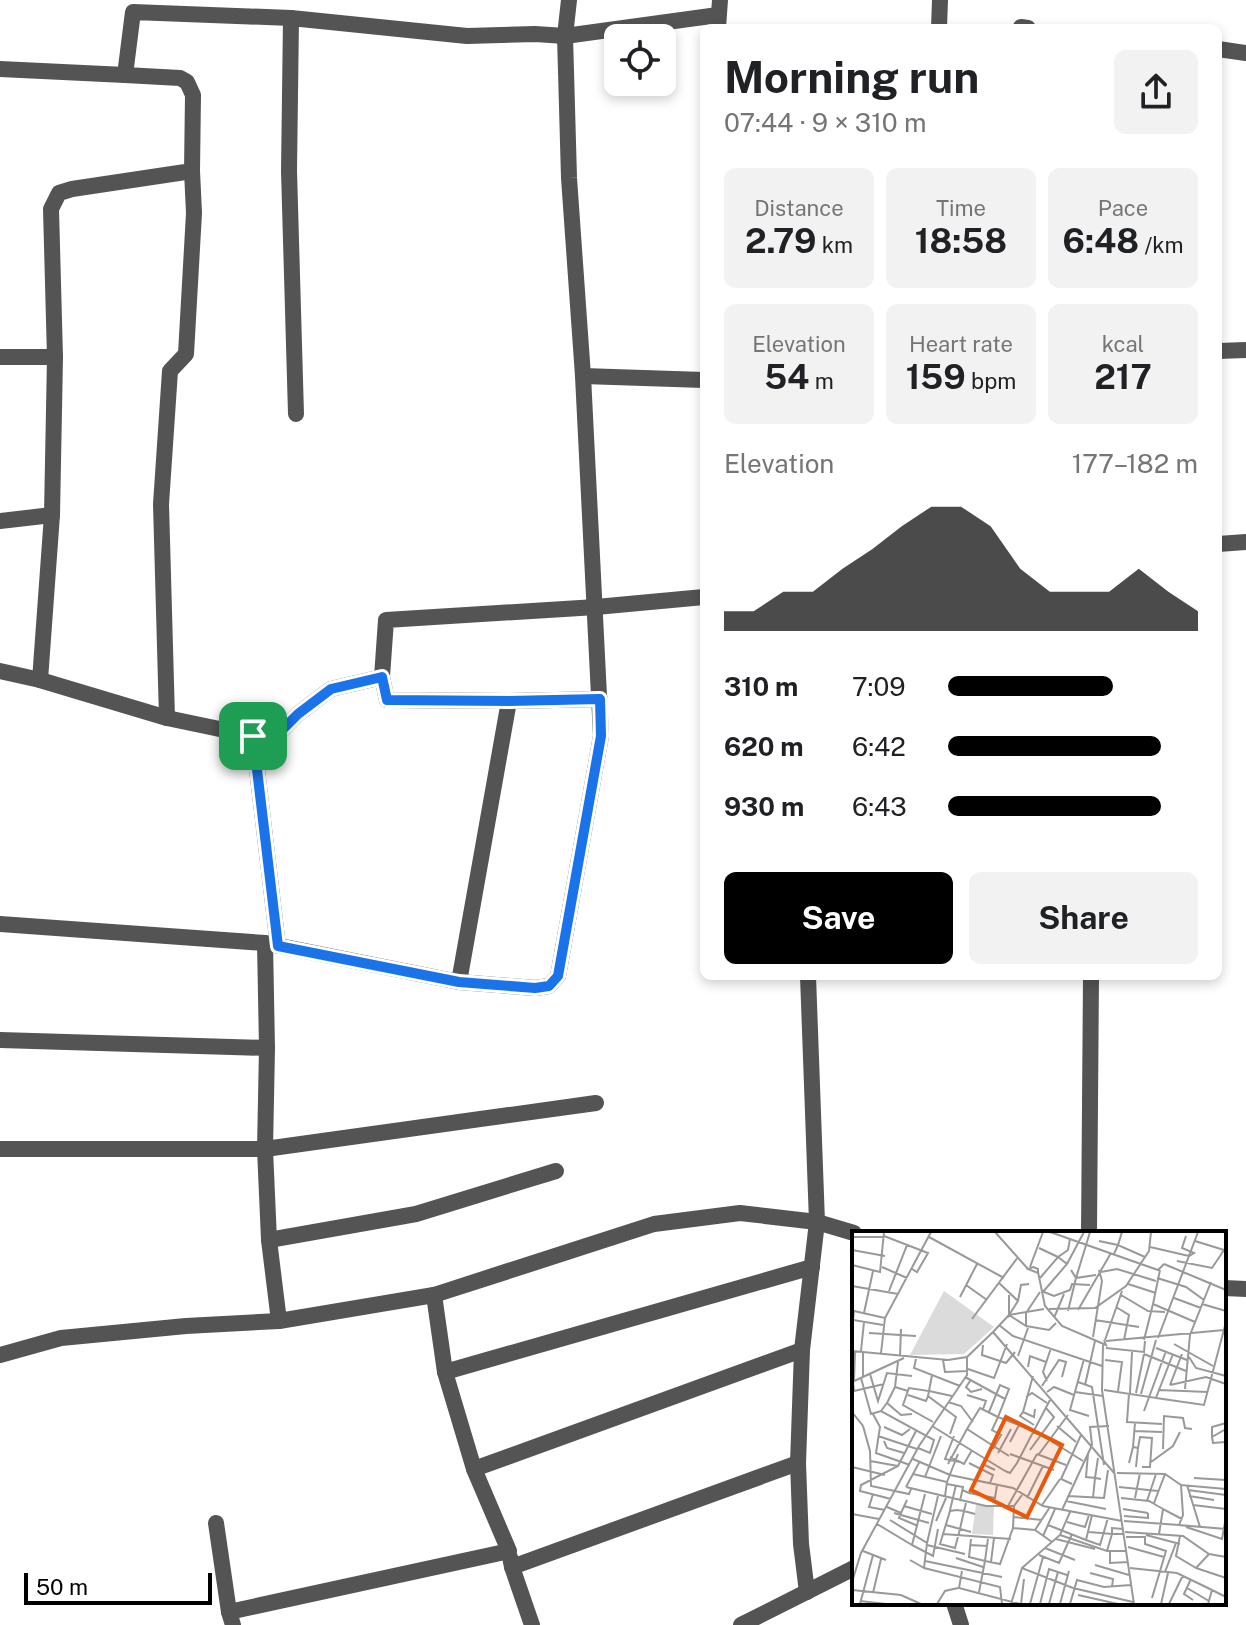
<!DOCTYPE html>
<meta charset="utf-8">
<style>
:root{--surface:#fff;--page:#f2f2f2;--text:#202124;--muted:#757577;--accent:#000}
body{margin:0;font-family:"Public Sans",sans-serif;background:var(--page);color:var(--text);height:100vh;display:flex;flex-direction:column;font-size:30px;white-space:nowrap}
*{box-sizing:border-box;margin:0}
p{font-size:26px;color:var(--muted)}
.icon{flex:none;width:44px;height:44px;fill:none;stroke:currentColor;stroke-width:2;stroke-linecap:round;stroke-linejoin:round}
.map{position:relative;flex:1;overflow:hidden}
.sheet{position:absolute;left:700px;top:24px;width:522px;height:956px;display:flex;flex-direction:column;background:var(--surface);border-radius:12px;box-shadow:0 4px 12px #0003}
.sheet>*{flex:none}
.controls{position:absolute;left:604px;top:24px;display:grid;gap:16px}
.controls a{display:grid;place-items:center;width:72px;height:72px;border-radius:12px;background:var(--surface);box-shadow:0 4px 12px #0003;font-size:40px}
.scale{position:absolute;left:24px;bottom:20px;width:188px;box-sizing:border-box;padding-left:8px;border:4px solid #000;border-top:0;font-size:22px;line-height:28px;white-space:nowrap;color:#000;-webkit-text-stroke:6px #fff;paint-order:stroke}
.pin{position:absolute;display:grid;place-items:center;width:68px;height:68px;color:#fff;margin:-34px;border-radius:16px;box-shadow:0 4px 12px #0006}
.round{display:grid;place-items:center;flex:none;width:84px;height:84px;border-radius:12px;background:var(--page)}
.head{display:flex;align-items:center;justify-content:space-between;height:136px;padding:0 24px}
h1{font-size:44px;font-weight:700;line-height:60px}
.figures{display:grid;grid-template-columns:repeat(3,1fr);gap:12px;height:136px;padding:8px 24px}
.figures div{display:grid;align-content:center;border-radius:12px;background:var(--page);text-align:center}
.figures b{font-size:34px;font-weight:700}
.figures small{font-size:22px;font-weight:400}
.figures p{font-size:22px}
.chart{height:224px;padding:16px 24px}
.chart p{display:flex;justify-content:space-between}
.chart svg{width:100%;height:144px;margin-top:8px;fill:var(--accent);opacity:.7}
.primary-button{display:flex;gap:16px;margin-top:auto;padding:16px 24px}
.primary-button a{flex:1;height:92px;border-radius:12px;background:var(--accent);color:#fff;font-size:32px;font-weight:700;line-height:92px;text-align:center}
.primary-button a+a{background:var(--page);color:var(--text)}
ul{padding:0 24px;list-style:none;font-size:26px}
li{display:grid;grid-template-columns:128px 96px 1fr;align-items:center;height:60px}
li i{height:20px;border-radius:10px;background:var(--accent)}
.map>svg:first-child{display:block}
.lines{fill:none;stroke-linecap:round;stroke-linejoin:round}
.street{stroke:#545454;stroke-width:16}
.route-casing{stroke:#fff;stroke-width:16}
.route{stroke:#1a73e8;stroke-width:10}
.inset-road{fill:none;stroke:#999;stroke-width:2}
.view{fill:#e8590c;fill-opacity:0.15;stroke:#e8590c;stroke-width:4}
.inset-edge{fill:none;stroke:#000;stroke-width:4}
</style>
<div class="map">
<svg width="1246" height="1625" viewBox="0 0 1246 1625">
<rect width="100%" height="100%" fill="#fff"/>
<g class="lines">
<g class="street">
<path d="M1021,27L1028,28"/>
<path d="M718,28L720,0"/>
<path d="M939,28L940,0"/>
<path d="M1218,49L1246,53"/>
<path d="M0,69L125,75L133,12L291,18"/>
<path d="M1218,351L1246,350"/>
<path d="M0,357H55L52,515L40,680"/>
<path d="M55,357L51,209L59,193L72,189L192,171L193,95L187,82L180,78L125,75"/>
<path d="M583,376L704,380"/>
<path d="M296,414L289,171L291,18L467,36L535,34L565,36L718,15"/>
<path d="M0,521L52,515"/>
<path d="M1218,544L1246,542"/>
<path d="M0,671L40,680L167,718L253,736L279,733L298,714L331,689L382,677"/>
<path d="M600,699L509,701L387,700L382,677L386,620L596,607L704,597"/>
<path d="M167,718L161,504L170,371L186,354L194,213L192,171"/>
<path d="M253,736L278,946"/>
<path d="M0,924L265,943L459,982L535,988L549,986L558,976L601,736L583,376L569,178L565,36L569,0"/>
<path d="M265,943L267,1048L265,1149L596,1103"/>
<path d="M459,982L509,701"/>
<path d="M0,1040L267,1048"/>
<path d="M0,1149H265L269,1240L279,1321"/>
<path d="M1089,1233L1091,976"/>
<path d="M269,1240L416,1214L556,1171"/>
<path d="M1224,1288L1246,1289"/>
<path d="M0,1355L61,1338L186,1326L279,1321L434,1295L654,1224L740,1213L817,1222L854,1233"/>
<path d="M445,1372L812,1267"/>
<path d="M474,1469L802,1350"/>
<path d="M216,1523L229,1612"/>
<path d="M510,1557L512,1567L532,1625"/>
<path d="M512,1567L798,1463"/>
<path d="M807,1592L801,1544L798,1463L802,1350L817,1222L808,976"/>
<path d="M954,1603L961,1625"/>
<path d="M233,1625L229,1612L509,1551L474,1469L445,1372L434,1295"/>
<path d="M741,1625L854,1568"/>
</g>
</g>
<g class="lines">
<g class="route-casing">
<path id="route" d="M382,677L387,700L509,701L600,699L601,736L558,976L549,986L535,988L459,982L278,946L253,736L279,733L298,714L331,689Z"/>
</g>
<use href="#route" class="route"/>
</g>
<g transform="translate(852 1231)">
<rect width="374" height="374" fill="#fff"/>
<path d="M92,60L142,96L112,123L58,124ZM124,274L142,275L141,304L120,303Z" fill="#dbdbdb"/>
<path class="inset-road" d="M143,1L176,38M198,1L306,39L312,33M32,5L76,22L65,41L60,38M334,5L330,17L342,22L336,26M0,6H32M77,6L152,47M247,10L266,14L270,1M343,10L372,19M298,16L337,25M187,17L206,26L216,19L218,8M0,19L33,25M262,23L266,14L293,26M325,30L360,37L372,19M215,33L232,1M312,33L374,59M0,34L28,41L32,1M30,36L55,47M178,36L191,1M181,36L186,38V42L176,38ZM219,39L224,47L238,1M186,41L193,75L210,95L254,114L252,109M249,41L265,38L304,50M188,47L206,26L215,33L190,62M305,47L334,56L352,69M147,52L166,70L157,84V64M276,53L304,62M114,54L135,69M0,55L46,63M37,60L55,14M192,61L202,65L218,59L220,53L238,54M269,64L296,80L313,81M108,66L125,33M322,67L349,77M166,70L169,54L177,53M301,73L308,39M350,73L374,80M264,76L277,84L272,109M197,78L243,77L274,55L297,20L299,1M2,79L1,89L31,94M226,79L259,22M2,80L33,87M216,80L224,47L244,44M12,82L21,40M157,84L174,95V82L188,61M202,87L212,63M120,88L166,26M243,89L287,96M147,94L161,105L250,135M174,95L197,99L204,92M141,101L157,84L192,78M17,102L64,105M241,106L250,50L247,39M306,107L346,1M253,109L270,60M292,109L301,73L343,91M254,110L372,99M322,113L361,135M131,114L130,124L154,132L163,121M251,114L250,159L282,373M254,117L292,121L293,110M304,117L335,129M0,120L96,129L115,126L141,101L263,243M9,120L12,91M29,122L33,87L79,1M292,123L334,140M48,125L49,98M166,125L176,97M337,126L344,137L374,145M64,128L62,137L108,155M232,128L218,179L237,185M91,129L93,141L116,140M253,129L270,131L266,160M176,136L178,125L194,131M116,138L142,147L155,113M18,143L26,170L35,142L60,145M80,144L77,160L100,165M11,146V121M113,146L153,168M9,147L19,183L29,180L82,209L78,222L66,217M2,150L3,120M118,150L114,156L119,161L130,158M195,150L191,141L199,117M0,151L52,127M1,151L2,160L32,153M226,151L240,156L252,234M233,154L243,110M318,154L354,146L374,153M318,154L330,123M190,155L207,129L214,131L210,146M43,156L46,131M333,158L338,104L359,51M252,159L304,167L307,159L356,161M307,159L321,123M195,161L202,156L222,164M223,161L251,165M277,162L275,191L310,193M278,162L280,121M284,162L292,123M289,163L304,109M56,164L74,170L76,165M115,164L134,170L131,178M174,166L180,162L195,172M304,167L352,174L374,91M96,171L109,175L121,191M35,172L43,156L56,160M29,180L35,172L49,184L60,183M292,180L314,120M0,181L11,195L18,220L19,255L57,263L59,258M137,181L148,154L157,158L146,186L128,177L115,198L157,225M171,181L181,145M21,183L28,196L24,222L58,234M81,191L51,174L57,157L77,160L76,165L104,186L98,203M182,194L168,185L171,181L182,186L183,178M80,195L153,240M205,195L224,211M32,196L50,204L58,198M374,198L360,206L361,212L374,211M282,200L310,201M26,205L65,218M102,205L93,228L108,231M360,206V196L374,192M32,210L35,217L52,222M199,210L231,230M158,211L167,194L186,203M281,216L283,192M286,217L288,206L300,207L298,236H290M141,218L149,204L140,199L146,186L167,194M311,218L312,185L331,187L333,197L340,198M178,219L202,186L194,177M146,222L159,198M158,223L202,239M185,223L214,234M187,223L216,184M236,223L234,246L243,247L246,227M98,226L112,233L120,219M61,228L98,244L161,257L191,275L270,290M18,230L46,235M299,231L321,215L328,201M117,232L141,244L138,252M277,232L281,216L286,217L284,236M96,233L115,198M0,236L33,244M153,240L158,242L165,232L199,167M265,242L313,243L329,254M61,243L95,251L93,265M73,246L89,205M342,247L374,249M95,251L106,223M95,253L111,256L108,270M220,253L209,248L229,204M335,254L348,296M54,256L134,275H162L170,264M54,256L68,230M267,256L306,260M374,258L329,254L331,284L327,294L374,298M110,259L117,262L131,233L143,239M336,259L374,264M117,262L143,267L145,254M21,263L17,276L33,279M216,265L252,267L256,239M337,265L362,269M175,267L191,235M241,267L243,247L249,248M269,267L297,270L311,278M283,267L288,242M39,268L8,260L9,254L46,235L64,200M214,270L254,278M295,270L304,243M114,272L112,280L108,298L103,317L88,313L98,280L105,279L112,280L123,283M302,272L313,243M190,274L208,248M341,274L374,278M52,275L80,283M156,275L185,223M162,275L161,297L183,299L200,311M35,276L49,282L55,269M271,278L296,282M98,279L104,254M210,279L240,214L238,196L257,195M42,282L77,292M49,282L47,287L66,295M0,283L27,288M240,284L234,309L248,314L256,287M272,285L296,287V282M161,286L190,289M38,289L75,312L72,337L58,329M84,290L94,267M272,290L327,294M215,291L233,296L237,284M25,293L60,314L73,263M94,294L119,301M196,294L234,309M334,296L370,308L374,286M183,299L198,276M237,301L260,303V297L271,298M273,301L331,305L357,323L374,326M91,303L159,308M307,303L311,278L330,288M208,304L255,320H274M294,304L328,313M191,305L203,278M328,305L324,325L344,337L357,323M274,306H293V313L314,320L300,367M119,308L117,326L133,330L127,361M204,308L243,318M75,312L86,265M60,314L81,325L86,298M75,314L113,323M118,314L135,315L136,308M135,315L133,330L148,333L161,297M276,316L312,326M193,317L223,329M11,320L34,329M255,320L260,303H272M258,320V332L276,331M187,324L207,332L220,303M104,327L131,336M73,330L150,346M139,331L142,307M243,334L277,344M72,337L148,356L150,373M170,337L208,304L218,281M278,337L325,342L360,359M344,337L374,347M110,340L107,357L168,373M313,341L324,312M238,342L261,348L260,356M339,348L332,363L341,369M0,351L9,322L67,215L115,144V126M335,357L357,370M0,359L49,364L69,373M21,362L29,328M226,364L266,373M8,370L34,373M8,373L21,324M85,373L93,360L106,357M159,373L170,337L221,357L281,371M169,373L172,348M178,373L191,326M188,373L197,338L215,344M197,373L206,341M208,373L217,340M218,373L225,349L252,356L279,354M309,373L316,342M317,373L331,344M356,373L360,359L374,366"/>
<path class="view" d="M154,186L210,214L175,286L119,259Z"/>
<rect width="374" height="374" class="inset-edge"/>
</g>
</svg>
<div class="controls">
<a><svg class="icon" aria-label="locate" viewBox="0 0 24 24"><circle cx="12" cy="12" r="6"/><path d="M12 2v4M12 18v4M2 12h4M18 12h4"/></svg></a>
</div>
<div class="scale">50 m</div>
<div class="pin" style="left:253px;top:736px;background:#1e9e55"><svg class="icon" aria-label="arrive" viewBox="0 0 24 24"><path d="M6 21V4h12l-3 4 3 4H6"/></svg></div>
<section class="sheet">
<div class="head"><div><h1>Morning run</h1><p>07:44 · 9 × 310 m</p></div><a class="round"><svg class="icon" aria-label="share" viewBox="0 0 24 24"><path d="M12 15V3M7 8l5-5 5 5M5 13v7h14v-7"/></svg></a></div>
<div class="figures">
<div><p>Distance</p><b>2.79<small> km</small></b></div>
<div><p>Time</p><b>18:58</b></div>
<div><p>Pace</p><b>6:48<small> /km</small></b></div>
</div>
<div class="figures">
<div><p>Elevation</p><b>54<small> m</small></b></div>
<div><p>Heart rate</p><b>159<small> bpm</small></b></div>
<div><p>kcal</p><b>217</b></div>
</div>
<div class="chart"><p><span>Elevation</span>177–182 m</p>
<svg viewBox="0 0 160 44" preserveAspectRatio="none"><path d="M0 44V38L10 38L20 32L30 32L40 25L50 19L60 12L70 6L80 6L90 12L100 25L110 32L120 32L130 32L140 25L150 32L160 38V44z"/></svg>
</div>
<ul>
<li><b>310 m</b>7:09<i style="width:66%"></i></li>
<li><b>620 m</b>6:42<i style="width:85%"></i></li>
<li><b>930 m</b>6:43<i style="width:85%"></i></li>
</ul>
<div class="primary-button"><a>Save</a><a>Share</a></div>
</section>
</div>
